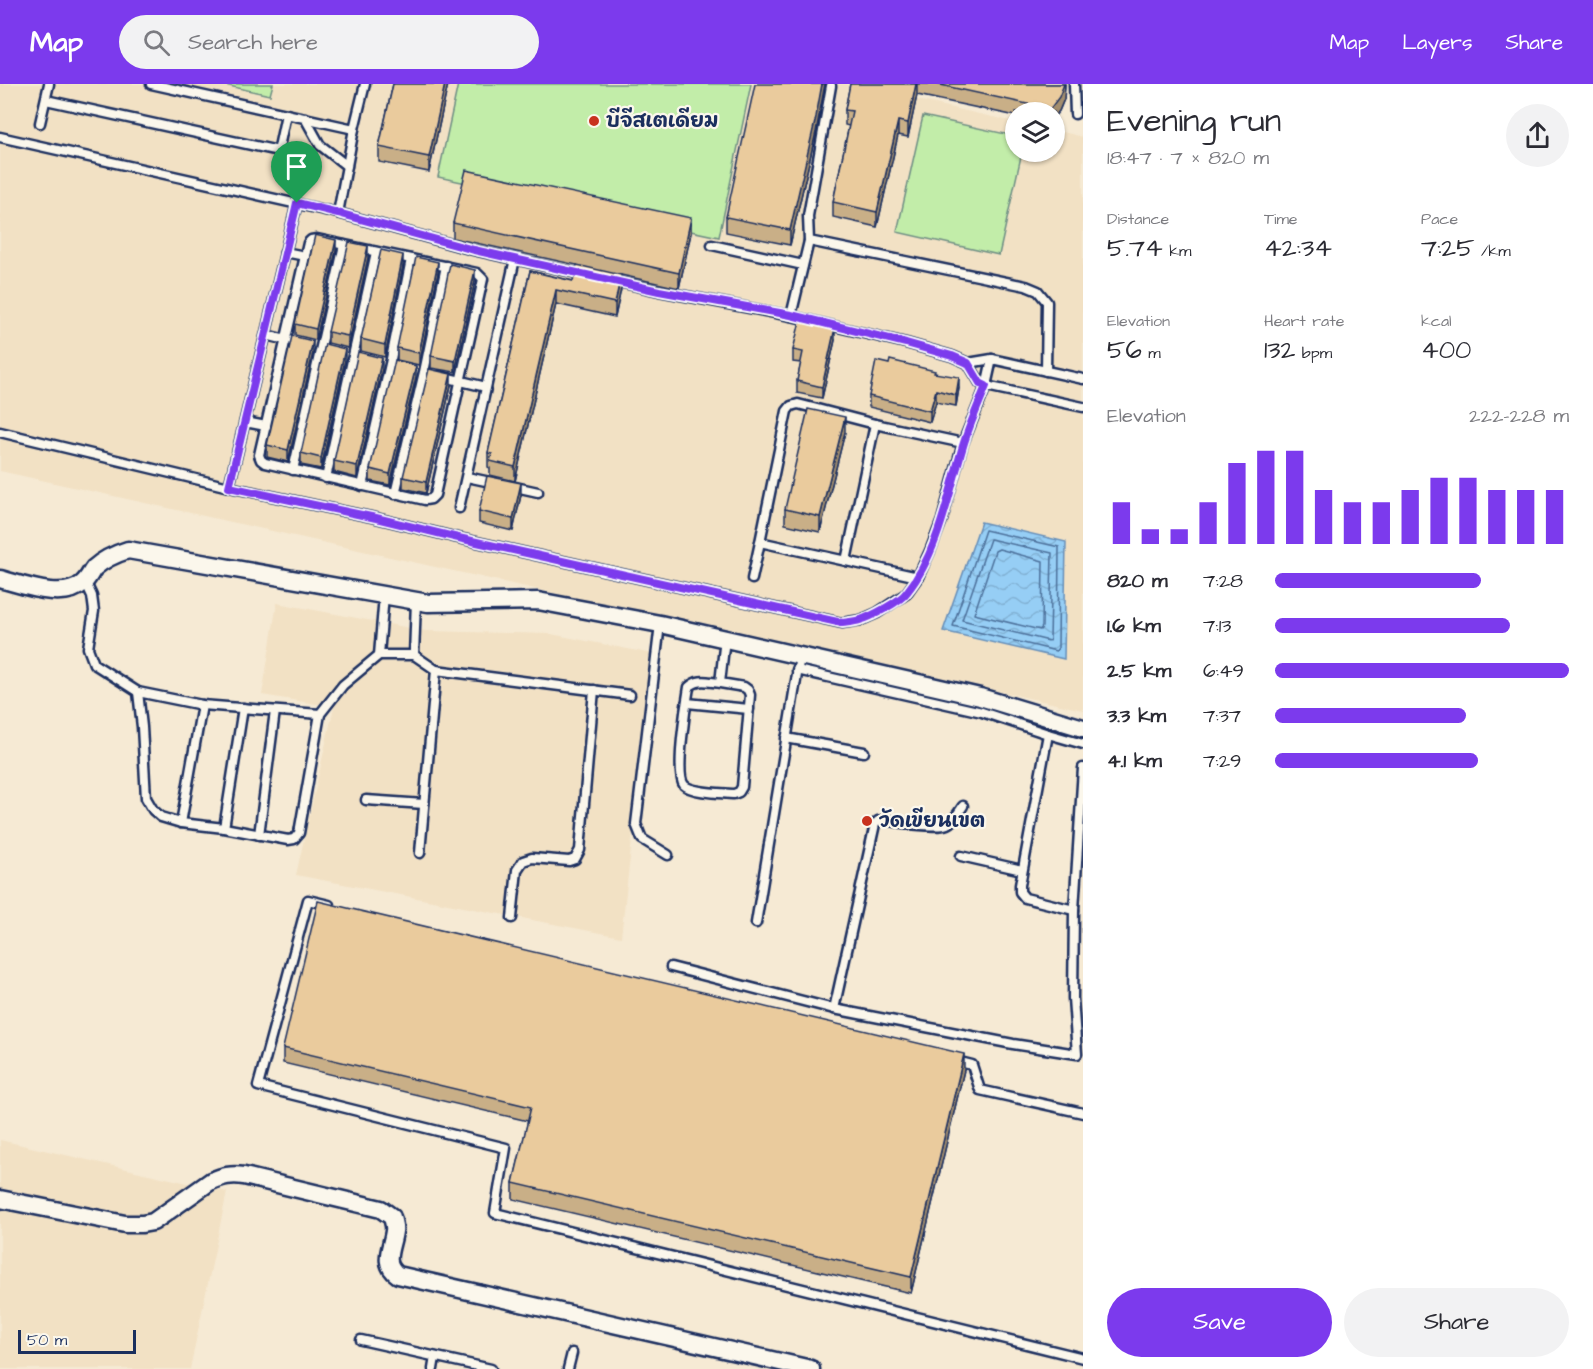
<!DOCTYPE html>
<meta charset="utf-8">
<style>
:root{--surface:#fff;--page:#f2f2f3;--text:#2b2b33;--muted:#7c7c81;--accent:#7c3aed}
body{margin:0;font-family:"Architects Daughter","Playpen Sans Thai",sans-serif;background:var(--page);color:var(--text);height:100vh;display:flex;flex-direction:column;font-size:22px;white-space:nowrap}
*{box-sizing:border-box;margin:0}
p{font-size:20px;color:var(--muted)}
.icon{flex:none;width:33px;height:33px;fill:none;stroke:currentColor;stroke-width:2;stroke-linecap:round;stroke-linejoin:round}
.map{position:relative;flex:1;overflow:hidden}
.panel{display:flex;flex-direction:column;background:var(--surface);width:510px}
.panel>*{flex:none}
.fabs{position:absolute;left:1005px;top:18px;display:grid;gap:12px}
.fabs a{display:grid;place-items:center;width:60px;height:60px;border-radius:50%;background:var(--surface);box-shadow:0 2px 4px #0004;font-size:30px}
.scale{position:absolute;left:18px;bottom:15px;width:118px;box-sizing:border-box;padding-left:6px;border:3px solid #1b2f5e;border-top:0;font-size:16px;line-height:21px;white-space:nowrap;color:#1b2f5e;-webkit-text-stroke:4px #fbf7ec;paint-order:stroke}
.pin{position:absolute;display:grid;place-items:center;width:51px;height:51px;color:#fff;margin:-62px -26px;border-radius:50% 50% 50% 0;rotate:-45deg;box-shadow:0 0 6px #0007}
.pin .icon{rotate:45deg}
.round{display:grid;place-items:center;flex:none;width:63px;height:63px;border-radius:32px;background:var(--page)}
.head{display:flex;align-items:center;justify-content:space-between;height:102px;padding:0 24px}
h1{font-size:33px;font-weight:600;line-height:45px}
.metrics{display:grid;grid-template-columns:repeat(3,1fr);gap:9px;height:102px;padding:6px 24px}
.metrics div{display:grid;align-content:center}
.metrics b{font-size:26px;font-weight:600}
.metrics small{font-size:16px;font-weight:400}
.metrics p{font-size:16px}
.chart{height:168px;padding:12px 24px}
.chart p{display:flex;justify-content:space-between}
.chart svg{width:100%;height:108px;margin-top:6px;stroke:var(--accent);stroke-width:6}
.button{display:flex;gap:12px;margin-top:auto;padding:12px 24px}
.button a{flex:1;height:69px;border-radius:36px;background:var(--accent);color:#fff;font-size:24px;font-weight:600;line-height:69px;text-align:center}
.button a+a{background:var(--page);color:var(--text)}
ul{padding:0 24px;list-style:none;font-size:20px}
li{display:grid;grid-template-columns:96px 72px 1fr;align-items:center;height:45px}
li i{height:15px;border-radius:8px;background:var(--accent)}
header{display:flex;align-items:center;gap:36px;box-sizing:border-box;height:84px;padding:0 30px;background:var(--accent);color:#fff}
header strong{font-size:28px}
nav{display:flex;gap:33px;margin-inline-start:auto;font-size:21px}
.search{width:420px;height:54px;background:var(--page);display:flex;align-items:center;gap:15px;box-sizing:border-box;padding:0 21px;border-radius:33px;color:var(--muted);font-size:22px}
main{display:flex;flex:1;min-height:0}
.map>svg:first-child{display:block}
.built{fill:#f2e1c4}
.grass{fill:#c2eda9;stroke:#6e8e84;stroke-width:1.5}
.water{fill:url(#water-waves);stroke:#658eb9;stroke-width:1.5}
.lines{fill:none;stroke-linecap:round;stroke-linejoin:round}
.shore{stroke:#4c6f9a;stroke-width:1.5}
.service-casing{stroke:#1b2f5e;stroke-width:13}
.minor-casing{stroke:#1b2f5e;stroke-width:21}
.service{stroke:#fbf7ec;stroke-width:8}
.minor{stroke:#fbf7ec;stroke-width:16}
.wall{fill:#c9af87;stroke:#1b2f5e;stroke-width:1.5}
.shaded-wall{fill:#a48e6e;stroke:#1b2f5e;stroke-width:1.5}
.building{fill:#eacb9d;stroke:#1b2f5e;stroke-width:1.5}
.route-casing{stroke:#fff;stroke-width:12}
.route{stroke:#7c3aed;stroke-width:8}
.poi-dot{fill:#c8321e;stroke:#fbf7ec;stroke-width:2}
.labels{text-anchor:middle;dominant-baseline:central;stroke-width:4.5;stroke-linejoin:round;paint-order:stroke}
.poi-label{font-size:20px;font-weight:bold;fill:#1b2f5e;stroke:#fbf7ec;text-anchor:start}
</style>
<header>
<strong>Map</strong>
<div class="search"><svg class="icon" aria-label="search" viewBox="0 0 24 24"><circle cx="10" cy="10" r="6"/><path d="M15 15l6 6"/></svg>Search here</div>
<nav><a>Map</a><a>Layers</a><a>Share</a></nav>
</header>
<main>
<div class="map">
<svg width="1083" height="1285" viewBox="0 0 1083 1285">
<defs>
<pattern id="water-waves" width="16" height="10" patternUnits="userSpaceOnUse" patternTransform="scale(1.5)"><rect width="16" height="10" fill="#96cef5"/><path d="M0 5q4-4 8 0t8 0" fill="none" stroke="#81b1d4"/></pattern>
</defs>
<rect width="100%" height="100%" fill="#f6ead4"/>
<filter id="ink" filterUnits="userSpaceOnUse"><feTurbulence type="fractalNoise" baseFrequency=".0167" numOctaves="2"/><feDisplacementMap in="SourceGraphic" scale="12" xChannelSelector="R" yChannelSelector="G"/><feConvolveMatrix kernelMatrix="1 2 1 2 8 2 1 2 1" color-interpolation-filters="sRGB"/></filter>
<g filter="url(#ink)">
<g class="built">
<path d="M0,0H846L1015,38L1016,68H1054L1055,46L1083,53V626L0,387Z"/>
<path d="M277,519L426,547L551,550L653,570L621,853L296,791L334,623L262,611Z"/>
<path d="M0,1056L227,1108L190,1285H0Z"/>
</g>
<g class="grass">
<path d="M220,0H273L270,11Z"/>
<path d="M458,0H751L719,153L438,93Z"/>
<path d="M923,32L1015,52L1016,68H1022L999,171L897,148Z"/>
</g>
<path class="water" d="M981,438L1066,458L1064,575L943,547Z"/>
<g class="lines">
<g class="shore">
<path d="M985,446L1059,463L1058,564L1056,567L953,542Z"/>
<path d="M990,455L1052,469L1050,555L1049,557L962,536Z"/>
<path d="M999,465L1043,477L1042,543L1040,546L974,530L995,467Z"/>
</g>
<g class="service-casing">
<g id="service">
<path d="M151,0L354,45L365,0"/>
<path d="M1074,0L1075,30"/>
<path d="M831,2L808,132L809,157L1026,202L1038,207L1047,218L1046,287"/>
<path d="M46,16L306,73"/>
<path d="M305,34L320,61L347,82"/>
<path d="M40,39L49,0"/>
<path d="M0,53L338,129L473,166L586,191"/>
<path d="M278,68L286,30"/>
<path d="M338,129L354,45"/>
<path d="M317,155L477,189L483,195L435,411L431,415L425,416L265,379L261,376L259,371L308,159L311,156Z"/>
<path d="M712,161L803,181"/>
<path d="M285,168L305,172"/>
<path d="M610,196L659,207L791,232L906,259L952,272L968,279L992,275L1083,295"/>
<path d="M791,232L809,157"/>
<path d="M266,251L290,257"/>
<path d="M968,279L980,299L986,302L1083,323"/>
<path d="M440,292L486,303"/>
<path d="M245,338L266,342"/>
<path d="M875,340L846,477L918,493"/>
<path d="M0,348L229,403L376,434L454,453L842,539L861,536L877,529L906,510L918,493L930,467L942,436L963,359L986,302L992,275"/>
<path d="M293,386L344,161"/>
<path d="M467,393L495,399"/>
<path d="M326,394L376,168"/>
<path d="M362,402L390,280L411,175"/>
<path d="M511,402L538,408"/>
<path d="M229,403L297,119"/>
<path d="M395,410L424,288L446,182"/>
<path d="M459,424L515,175"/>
<path d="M846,477L760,458L787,327L791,322L798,320L875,340L963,359"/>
<path d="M752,495L760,458"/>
<path d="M85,497L92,512L94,527L88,564L94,580L138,608L142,643L146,714L153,726L161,733L181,739L224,744L288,756L294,755L299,749L320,630L343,601L379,571H414L436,586L420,769"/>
<path d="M660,540L636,740L642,755L668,771"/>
<path d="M379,571L384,511"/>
<path d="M414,571L416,517"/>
<path d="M436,586L630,611"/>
<path d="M797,586L982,628L1048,650"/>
<path d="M720,599C708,598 698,594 689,603C686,620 675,690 684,701C692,709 723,709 734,710L739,708L742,703L750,611L748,606L744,603L720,599L725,554"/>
<path d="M138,608L202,621L320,630"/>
<path d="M687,619L749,625"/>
<path d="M786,654L864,668"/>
<path d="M366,716L424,720"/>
<path d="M181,739L202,621"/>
<path d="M224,744L243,624"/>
<path d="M259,751L275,627"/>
<path d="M961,772L1022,786"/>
<path d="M329,821L308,816L258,1002L506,1064L495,1129L1083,1274"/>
<path d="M1074,826L1025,814L1020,808V801L1048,650L1083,660"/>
<path d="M512,834L517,786L523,777L532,774L569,777L575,775L580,766L594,606"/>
<path d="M756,839L800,572"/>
<path d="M671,883L834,925L1013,960L1077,970L1073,914L1074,826L1083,684"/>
<path d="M834,925L875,740L878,737L884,736C897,738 936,745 947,740C954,737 959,728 963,722"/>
<path d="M956,977L972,981L980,1006L1083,1029"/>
<path d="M361,1256L491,1285"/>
<path d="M433,1285L435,1273"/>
<path d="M568,1285L572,1269"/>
</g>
</g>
<g class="minor-casing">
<g id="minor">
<path d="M0,495C23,501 64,517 83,499C88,495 90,489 94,484C104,475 115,470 128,466L428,519L538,517L660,540L980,613L1083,644"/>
<path d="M0,1115L125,1140H142L153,1138L211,1097C223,1092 231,1090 244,1092L381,1125L392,1133C393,1138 395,1142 394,1147C392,1164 381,1179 398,1191L811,1285"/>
</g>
</g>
<use href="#service" class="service"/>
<use href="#minor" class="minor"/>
</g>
<g class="wall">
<path d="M393,0H448L429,88L379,78V63Z"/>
<path d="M850,0H1065L1064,15L1059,27L1054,28H1016V32L917,11L908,53L898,51L877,143L833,133V118L849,42L845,41V26Z"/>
<path d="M825,1L816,48L790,161L726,148V133Z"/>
<path d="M453,139L691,149L679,204L621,191V205L615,233L556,220L515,397L490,391V384L488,383V369L530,187L573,197L577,181L453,154Z"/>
<path d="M336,167L316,256L295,251V240Z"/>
<path d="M368,174L348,264L328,259V248Z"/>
<path d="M403,182L385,273L361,267V255Z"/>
<path d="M438,189L419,281L397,276V264Z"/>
<path d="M475,197L455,288L431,284V272Z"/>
<path d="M835,256L822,314L797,309V297L801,279L793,278V266Z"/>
<path d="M313,269L288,378L267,373V361Z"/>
<path d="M345,276L321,385L301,381V369Z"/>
<path d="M382,285L357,394L334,388V377Z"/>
<path d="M935,289L959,304L956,322L936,318L930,338L869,323V312Z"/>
<path d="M416,293L390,401L370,397V385Z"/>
<path d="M451,301L426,409L403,404V393Z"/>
<path d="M845,348L820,448L785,440V425Z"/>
<path d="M521,411L513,447L479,439V427Z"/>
<path d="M283,964L964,986L911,1209L513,1115V1099L528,1037L283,979Z"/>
</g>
<g class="shaded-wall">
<path d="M445,0H448L429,88V73Z"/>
<path d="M822,0H825L816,48L790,161V146Z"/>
<path d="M916,0H917V11L908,53V39Z"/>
<path d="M1064,0H1065L1064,15L1059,27L1054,33V28H1050V25Z"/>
<path d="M898,37V51L877,143V128Z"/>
<path d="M691,134V149L679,204V189Z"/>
<path d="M336,156V167L316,256V245Z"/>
<path d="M368,162V174L348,264V252Z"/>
<path d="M403,171V182L385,273V261Z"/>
<path d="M438,178V189L419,281V269Z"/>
<path d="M475,186V197L455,288V277Z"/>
<path d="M621,191V205L615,233V219Z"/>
<path d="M556,206V220L515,397V383Z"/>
<path d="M835,244V256L822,314V303Z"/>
<path d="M313,257V269L288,378V366Z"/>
<path d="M345,265V276L321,385V374Z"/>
<path d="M382,274V285L357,394V382Z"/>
<path d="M416,282V293L390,401V390Z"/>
<path d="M451,290V301L426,409V398Z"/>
<path d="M959,293V304L956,322V311Z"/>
<path d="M936,306V318L930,338V327Z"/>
<path d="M845,333V348L820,448V433Z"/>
<path d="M521,399V411L513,447V435Z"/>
<path d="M964,970V986L911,1209V1193Z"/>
</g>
<g class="building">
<path d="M393,0H445L429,73L379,63Z"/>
<path d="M755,0H822L816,33L790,146L726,133Z"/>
<path d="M850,0H916L908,39L898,37L877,128L833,118L852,27L845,26Z"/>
<path d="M936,0H1064L1059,13L1050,25Z"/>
<path d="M466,86L691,134L679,189L453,139Z"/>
<path d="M315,151L336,156L316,245L295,240Z"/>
<path d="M349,158L368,162L348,252L328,248Z"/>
<path d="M381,166L403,171L385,261L361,255Z"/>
<path d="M416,173L438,178L419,269L397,264Z"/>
<path d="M450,180L475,186L455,277L431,272Z"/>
<path d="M577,181L621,191L615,219L556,206L515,383L490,377L492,370L488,369L530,187L573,197Z"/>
<path d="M800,237L835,244L822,303L797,297L803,268L793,266Z"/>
<path d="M292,252L313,257L288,366L267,361Z"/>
<path d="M325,260L345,265L321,374L301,369Z"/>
<path d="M358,268L382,274L357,382L334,377Z"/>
<path d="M395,276L416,282L390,390L370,385Z"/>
<path d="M890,276L935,287L934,289L959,293L956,311L936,306L930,327L869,312L876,277L889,280Z"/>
<path d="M429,285L451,290L426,398L403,393Z"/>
<path d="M808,325L845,333L820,433L785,425Z"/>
<path d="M487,392L521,399L513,435L479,427Z"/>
<path d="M318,817L964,970L911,1193L513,1099L531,1023L283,964Z"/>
</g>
</g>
<g class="lines" filter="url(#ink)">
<g class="route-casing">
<path id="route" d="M297,119L338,129L474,166L659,207L791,231L906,259L952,272L968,279L980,299L986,302C978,322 969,342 963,362C949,408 938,470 907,508C901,517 871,533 860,536C854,538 848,538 842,539L454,453L376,434L229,403Z"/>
</g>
<use href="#route" class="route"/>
</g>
<g class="poi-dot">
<circle cx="594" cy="37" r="6"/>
<circle cx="867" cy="737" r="6"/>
</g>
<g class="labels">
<g class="poi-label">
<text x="606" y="37">บีจีสเตเดียม</text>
<text x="879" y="737">วัดเขียนเขต</text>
</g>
</g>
</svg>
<div class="fabs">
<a><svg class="icon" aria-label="layers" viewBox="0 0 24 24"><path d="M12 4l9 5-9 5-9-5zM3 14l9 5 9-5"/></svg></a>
</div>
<div class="scale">50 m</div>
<div class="pin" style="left:297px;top:119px;background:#1e9e55"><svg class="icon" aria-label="arrive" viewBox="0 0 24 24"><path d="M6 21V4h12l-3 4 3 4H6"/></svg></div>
</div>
<section class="panel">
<div class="head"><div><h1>Evening run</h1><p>18:47 · 7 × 820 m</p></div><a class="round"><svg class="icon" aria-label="share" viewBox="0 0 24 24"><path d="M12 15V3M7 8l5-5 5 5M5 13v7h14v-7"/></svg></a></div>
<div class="metrics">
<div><p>Distance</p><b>5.74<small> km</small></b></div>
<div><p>Time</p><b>42:34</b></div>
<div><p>Pace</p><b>7:25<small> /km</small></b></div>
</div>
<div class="metrics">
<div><p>Elevation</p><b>56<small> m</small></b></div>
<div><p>Heart rate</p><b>132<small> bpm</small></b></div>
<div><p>kcal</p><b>400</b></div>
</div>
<div class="chart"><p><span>Elevation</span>222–228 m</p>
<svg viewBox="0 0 160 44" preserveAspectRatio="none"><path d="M5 44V27M15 44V38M25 44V38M35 44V27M45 44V11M55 44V6M65 44V6M75 44V22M85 44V27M95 44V27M105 44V22M115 44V17M125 44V17M135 44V22M145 44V22M155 44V22"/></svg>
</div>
<ul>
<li><b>820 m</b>7:28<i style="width:70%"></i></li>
<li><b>1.6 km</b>7:13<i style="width:80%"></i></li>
<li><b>2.5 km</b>6:49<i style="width:100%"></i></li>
<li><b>3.3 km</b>7:37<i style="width:65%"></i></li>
<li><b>4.1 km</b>7:29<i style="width:69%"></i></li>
</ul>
<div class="button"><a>Save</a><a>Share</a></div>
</section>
</main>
